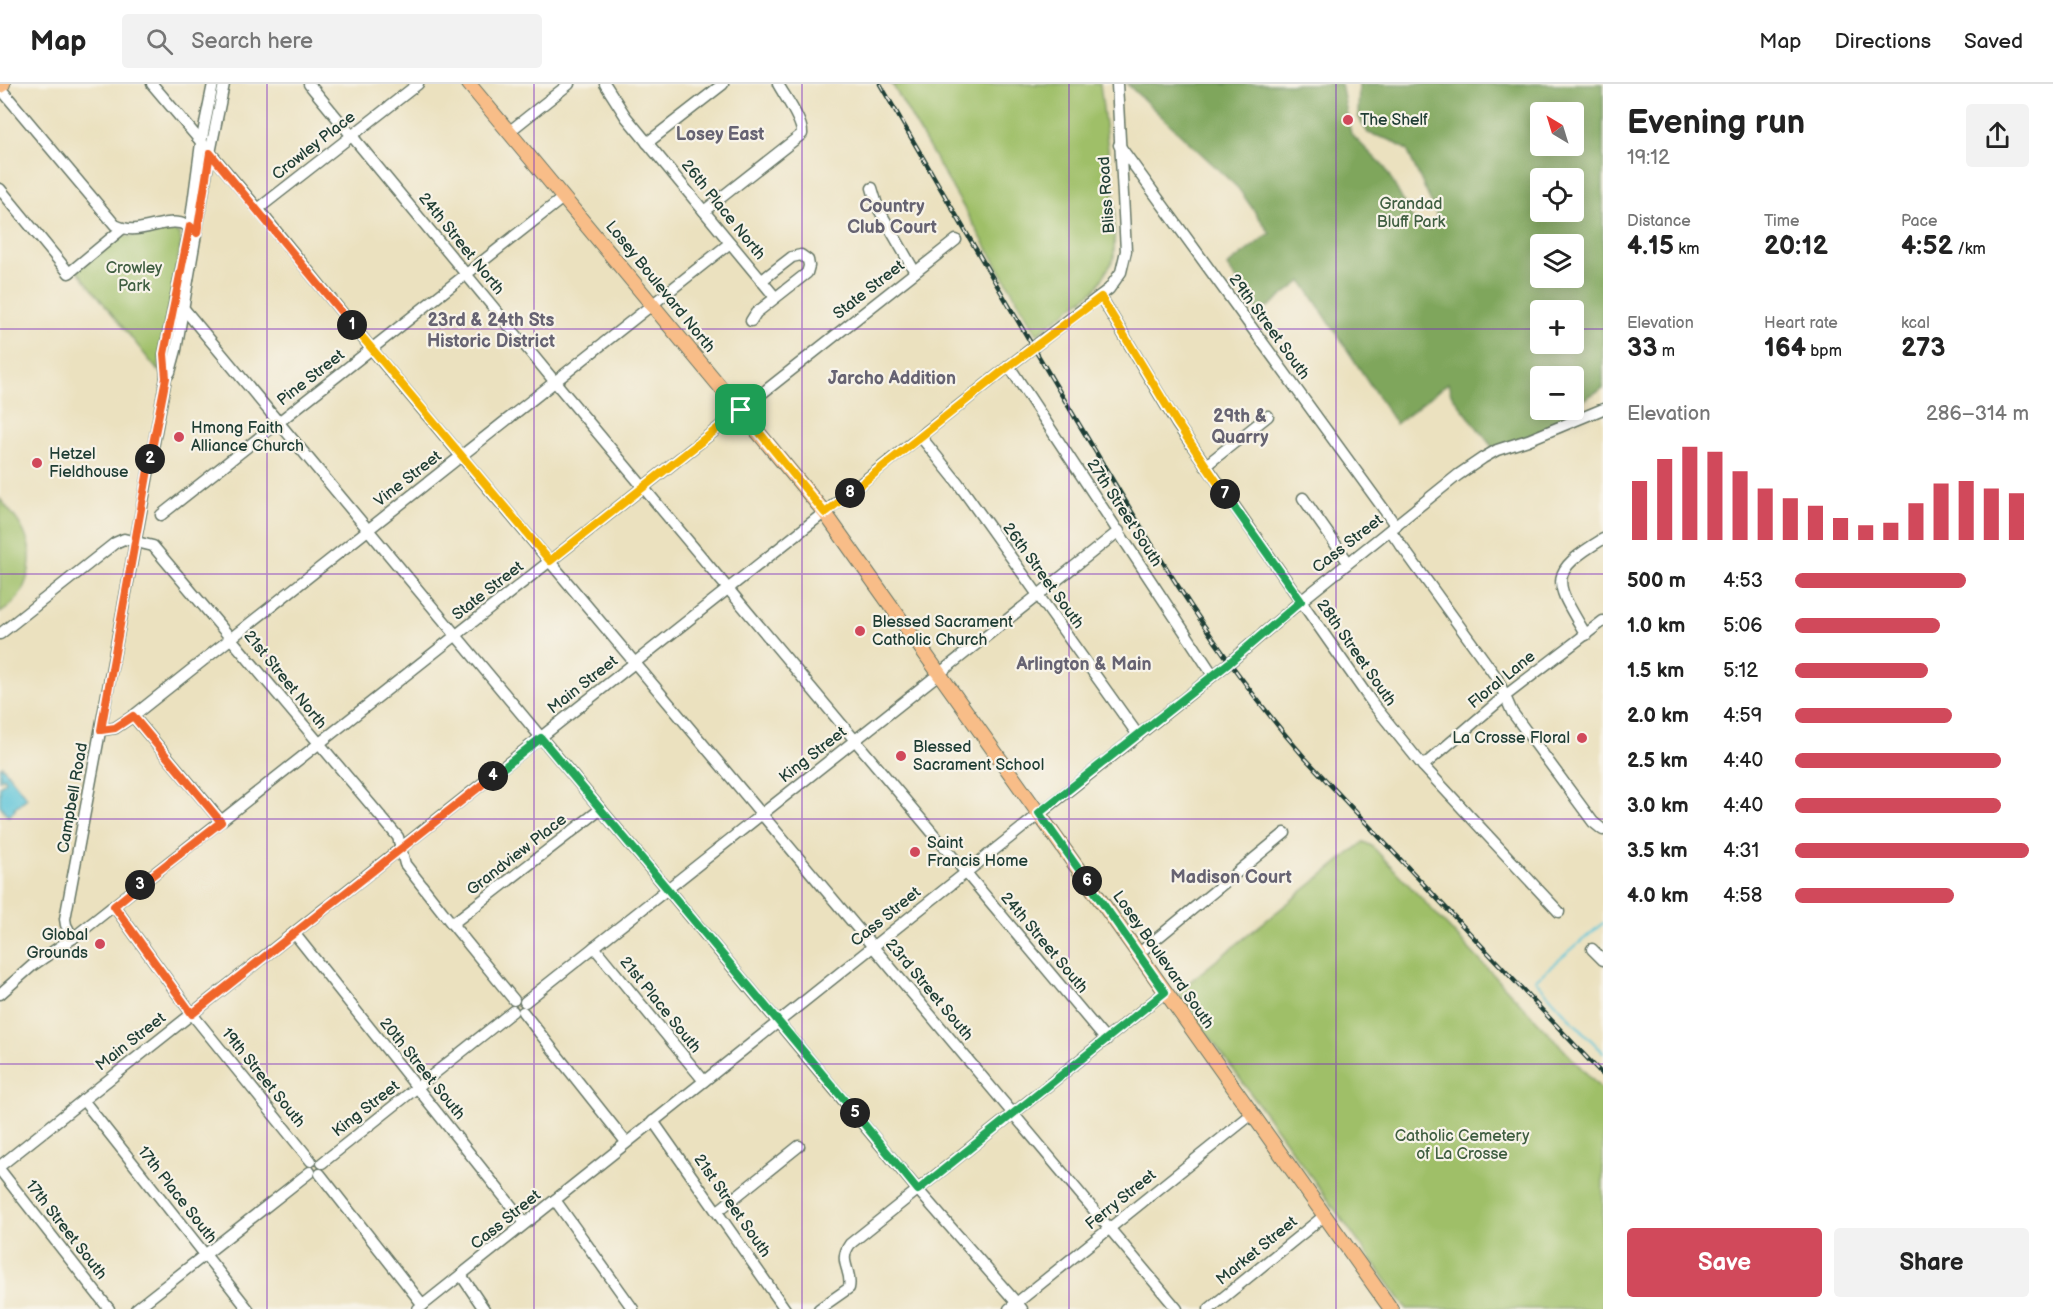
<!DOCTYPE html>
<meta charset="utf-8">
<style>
:root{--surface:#fff;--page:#f2f2f2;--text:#222;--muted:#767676;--line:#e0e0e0;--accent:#d1495b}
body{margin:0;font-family:"Balsamiq Sans",sans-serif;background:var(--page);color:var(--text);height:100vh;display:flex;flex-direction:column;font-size:22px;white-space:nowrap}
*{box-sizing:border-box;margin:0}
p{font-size:20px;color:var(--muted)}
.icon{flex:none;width:33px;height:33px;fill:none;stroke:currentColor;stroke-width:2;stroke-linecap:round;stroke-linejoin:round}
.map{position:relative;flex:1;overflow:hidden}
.panel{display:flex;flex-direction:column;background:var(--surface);width:450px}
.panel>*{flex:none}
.needle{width:39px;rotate:322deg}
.buttons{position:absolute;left:1530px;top:18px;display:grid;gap:12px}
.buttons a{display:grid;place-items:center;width:54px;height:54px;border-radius:6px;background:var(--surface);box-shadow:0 3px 15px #0003;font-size:30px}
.pin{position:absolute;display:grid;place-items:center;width:51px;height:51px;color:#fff;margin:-26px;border-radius:12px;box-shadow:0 3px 9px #0006}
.km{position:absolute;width:30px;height:30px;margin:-15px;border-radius:50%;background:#222;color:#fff;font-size:16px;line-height:30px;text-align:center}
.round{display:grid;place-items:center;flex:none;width:63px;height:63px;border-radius:6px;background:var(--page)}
.overview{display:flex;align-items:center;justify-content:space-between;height:102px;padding:0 24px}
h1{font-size:33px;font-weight:600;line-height:45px}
.figures{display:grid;grid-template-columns:repeat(3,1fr);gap:9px;height:102px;padding:6px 24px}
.figures div{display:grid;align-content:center}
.figures b{font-size:26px;font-weight:600}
.figures small{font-size:16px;font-weight:400}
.figures p{font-size:16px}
.chart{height:168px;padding:12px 24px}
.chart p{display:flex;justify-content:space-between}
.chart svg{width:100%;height:108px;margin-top:6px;stroke:var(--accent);stroke-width:6}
.button{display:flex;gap:12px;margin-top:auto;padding:12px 24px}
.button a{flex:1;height:69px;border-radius:6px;background:var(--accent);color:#fff;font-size:24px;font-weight:600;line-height:69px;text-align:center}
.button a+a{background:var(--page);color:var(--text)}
ul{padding:0 24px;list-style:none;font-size:20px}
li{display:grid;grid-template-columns:96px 72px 1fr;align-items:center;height:45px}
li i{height:15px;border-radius:8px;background:var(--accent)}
header{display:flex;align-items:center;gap:36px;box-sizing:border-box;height:84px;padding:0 30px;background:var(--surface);border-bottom:2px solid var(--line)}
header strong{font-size:28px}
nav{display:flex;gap:33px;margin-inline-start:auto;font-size:21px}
.search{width:420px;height:54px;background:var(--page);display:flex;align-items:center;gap:15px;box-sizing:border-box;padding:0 21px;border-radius:6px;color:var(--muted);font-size:22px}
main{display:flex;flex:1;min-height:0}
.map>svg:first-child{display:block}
.green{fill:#9fbf68;stroke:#5f7e4e;stroke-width:1.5}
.forest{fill:#7fa65c;stroke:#4f7248;stroke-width:1.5;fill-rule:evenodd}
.water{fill:#5dc5d9;stroke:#3e8186;stroke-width:1.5}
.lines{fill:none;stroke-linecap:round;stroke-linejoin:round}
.stream{stroke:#5dc5d9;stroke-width:2}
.minor-casing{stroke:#667665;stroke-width:13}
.major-casing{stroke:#667665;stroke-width:16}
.minor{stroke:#fff;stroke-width:10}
.major{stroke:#f8bd88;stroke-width:14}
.rail-casing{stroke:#1f3d34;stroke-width:4.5}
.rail{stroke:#f7f3e8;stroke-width:2;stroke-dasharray:7;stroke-linecap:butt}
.split-1-casing{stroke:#fff;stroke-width:12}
.split-2-casing{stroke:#fff;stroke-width:12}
.split-3-casing{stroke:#fff;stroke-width:12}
.split-4-casing{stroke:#fff;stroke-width:12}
.split-5-casing{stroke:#fff;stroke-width:12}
.split-6-casing{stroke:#fff;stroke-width:12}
.split-7-casing{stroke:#fff;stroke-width:12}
.split-8-casing{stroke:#fff;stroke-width:12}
.split-9-casing{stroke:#fff;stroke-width:12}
.split-1{stroke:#f5b400;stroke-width:8}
.split-2{stroke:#f0652b;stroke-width:8}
.split-3{stroke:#f0652b;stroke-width:8}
.split-4{stroke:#f0652b;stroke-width:8}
.split-5{stroke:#22a559;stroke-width:8}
.split-6{stroke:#22a559;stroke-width:8}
.split-7{stroke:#22a559;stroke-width:8}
.split-8{stroke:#f5b400;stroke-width:8}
.split-9{stroke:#f5b400;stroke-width:8}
.grid{fill:none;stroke:#7b2cbf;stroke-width:1.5;stroke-opacity:0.55}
.poi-dot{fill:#d1495b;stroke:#f7f3e8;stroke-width:2}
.labels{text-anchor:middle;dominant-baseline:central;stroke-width:4.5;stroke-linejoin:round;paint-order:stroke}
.poi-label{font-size:16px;fill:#1f3d34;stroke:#f7f3e8;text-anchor:start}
.street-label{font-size:16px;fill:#1f3d34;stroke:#f7f3e8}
.park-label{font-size:16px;fill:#3f5e41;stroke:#f7f3e8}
.neighbourhood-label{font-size:18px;font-weight:bold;fill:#666372;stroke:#f7f3e8}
</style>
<header>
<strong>Map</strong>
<div class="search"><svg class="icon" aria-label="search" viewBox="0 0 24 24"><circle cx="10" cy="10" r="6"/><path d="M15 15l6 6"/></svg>Search here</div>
<nav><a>Map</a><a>Directions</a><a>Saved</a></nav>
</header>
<main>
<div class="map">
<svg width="1603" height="1225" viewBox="0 0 1603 1225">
<rect width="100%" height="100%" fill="#f7f3e8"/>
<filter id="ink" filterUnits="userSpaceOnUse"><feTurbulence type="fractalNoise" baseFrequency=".0167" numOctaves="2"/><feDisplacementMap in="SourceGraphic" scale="12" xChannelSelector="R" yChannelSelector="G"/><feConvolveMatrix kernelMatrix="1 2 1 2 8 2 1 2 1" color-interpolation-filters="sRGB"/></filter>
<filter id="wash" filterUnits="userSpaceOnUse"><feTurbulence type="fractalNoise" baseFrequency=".008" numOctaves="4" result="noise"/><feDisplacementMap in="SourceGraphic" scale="24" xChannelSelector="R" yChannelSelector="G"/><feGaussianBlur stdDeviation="1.35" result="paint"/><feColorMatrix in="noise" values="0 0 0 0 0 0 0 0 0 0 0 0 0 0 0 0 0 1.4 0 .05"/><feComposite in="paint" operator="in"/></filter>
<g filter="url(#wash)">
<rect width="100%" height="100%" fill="#ebe1bf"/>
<g class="green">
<path d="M892,0H1100L1115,122L1114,174L1097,204L1037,250Z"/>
<path d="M168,145L180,150L181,159L158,287L77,186L122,152H143Z"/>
<path d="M0,415C8,425 18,435 23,446C38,475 28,513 0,529Z"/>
<path d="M1364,758L1372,762L1603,1007V1225H1407L1177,908Z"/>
</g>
<path class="forest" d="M1127,0H1341L1351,50L1385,84L1415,139L1422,145H1431L1437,137L1436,129L1407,66L1390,56L1368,49L1358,32L1359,0H1603V304L1574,321L1576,330L1562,341L1493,364L1451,310L1448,299L1396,340L1302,197L1260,229L1227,182L1270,149L1238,104ZM1540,28H1574V62H1540ZM1540,94H1574V128H1540ZM1540,160H1574V194H1540ZM1540,226H1574V260H1540ZM1540,292H1574V326H1540Z"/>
<path class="water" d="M2,682L27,714L14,724L15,726L8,732L0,721V702L6,697L4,693L0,696V684Z"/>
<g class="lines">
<path class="stream" d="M1603,839L1535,896L1573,938L1603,968"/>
</g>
</g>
<g filter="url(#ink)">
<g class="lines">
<g class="minor-casing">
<g id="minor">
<path d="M152,0L258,125L379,274L1177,1225"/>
<path d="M309,0L555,298L1106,956"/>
<path d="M605,0L626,33L775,213"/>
<path d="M0,4L115,141C144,156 170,124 195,147"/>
<path d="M510,47L569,0"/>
<path d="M647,59L723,0"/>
<path d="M1119,61L1396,442"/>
<path d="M872,104L878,124L915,188"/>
<path d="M0,105L69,189L122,145"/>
<path d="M258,125L418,0"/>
<path d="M704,127L802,50C803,37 785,13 778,0"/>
<path d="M1101,213L1177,340L1373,620L1423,682L1559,828"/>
<path d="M175,214L918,1106L1022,1225"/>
<path d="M751,237L756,229L807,189L809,182L808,176L801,171L792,173L761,197"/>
<path d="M1009,282L1213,591"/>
<path d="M166,294L170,288L176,266L210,69L224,0"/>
<path d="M921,353L958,399L1138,651"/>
<path d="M1205,382L1268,332"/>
<path d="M1303,414L1348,478"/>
<path d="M161,431L564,113"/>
<path d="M1390,446L1497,594L1512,628L1593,738L1603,746"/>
<path d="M0,550L115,459L124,455L153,462L398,753L405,780L452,840L514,916"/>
<path d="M1586,551C1555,498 1545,490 1603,455"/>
<path d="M133,632L221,737"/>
<path d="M101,646L115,644L133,632L730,159"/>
<path d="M1423,682L1505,612L1603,537"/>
<path d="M114,822L192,930L311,1077"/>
<path d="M452,840L601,725"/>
<path d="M294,849L525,1139"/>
<path d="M73,854L66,841L65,835L166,294L164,270L190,142L201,59L213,0"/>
<path d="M594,863L704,997"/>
<path d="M1592,865L1603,876"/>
<path d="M1138,870L1285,749"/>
<path d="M0,910L33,881L73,854L956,156"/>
<path d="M525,918L1119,447"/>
<path d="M523,928L626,1058"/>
<path d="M83,1016L248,1225"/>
<path d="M653,1037L785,1225"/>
<path d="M322,1079L513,927"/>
<path d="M0,1082L1009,282L1109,205L1121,188L1126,167L1117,0"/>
<path d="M0,1086L109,1225"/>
<path d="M320,1090L423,1221"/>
<path d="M555,1116L633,1225"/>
<path d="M718,1127L799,1062"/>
<path d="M461,1191L484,1225"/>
<path d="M136,1225L310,1088"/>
<path d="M418,1225L1229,579L1301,517L1458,391L1483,374L1497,366L1528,356L1603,325"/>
<path d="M819,1225L849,1204C853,1186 837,1178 850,1160L1165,908"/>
<path d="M1009,1225L1252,1030"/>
<path d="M1209,1225L1324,1132"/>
</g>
</g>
<g class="major-casing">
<g id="major">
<path d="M469,0L825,429L1391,1225"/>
<path d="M0,2L3,0"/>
</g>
</g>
<use href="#minor" class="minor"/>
<use href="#major" class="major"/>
<g class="rail-casing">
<path id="rail" d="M880,0C950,120 1019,241 1091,360C1156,469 1221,578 1305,674L1603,991"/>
</g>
<use href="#rail" class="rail"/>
</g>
</g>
<g class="lines" filter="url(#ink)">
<g class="split-1-casing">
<path id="split-1" d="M352,241L550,477L741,326"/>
</g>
<g class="split-2-casing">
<path id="split-2" d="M150,375L166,294L164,270L190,142L197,149L210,69L352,241"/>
</g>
<g class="split-3-casing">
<path id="split-3" d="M140,801L221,738L133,632L115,644L101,646L150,375"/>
</g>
<g class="split-4-casing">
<path id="split-4" d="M140,801L114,822L192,930L493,692"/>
</g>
<g class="split-5-casing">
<path id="split-5" d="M493,692L541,654L855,1029"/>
</g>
<g class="split-6-casing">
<path id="split-6" d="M855,1029L918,1106L1165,908L1087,797"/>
</g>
<g class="split-7-casing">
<path id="split-7" d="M1087,797L1039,729L1229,579L1301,517L1225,410"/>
</g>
<g class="split-8-casing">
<path id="split-8" d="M850,409L1009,282L1101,213L1177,339L1225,410"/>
</g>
<g class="split-9-casing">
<path id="split-9" d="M741,326L825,429L850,409"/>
</g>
<use href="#split-1" class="split-1"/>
<use href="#split-2" class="split-2"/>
<use href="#split-3" class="split-3"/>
<use href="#split-4" class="split-4"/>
<use href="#split-5" class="split-5"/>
<use href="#split-6" class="split-6"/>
<use href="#split-7" class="split-7"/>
<use href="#split-8" class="split-8"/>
<use href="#split-9" class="split-9"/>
</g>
<path class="grid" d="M267,0V1225M534,0V1225M802,0V1225M1069,0V1225M1336,0V1225M0,245H1540M1574,245H1603M0,490H1603M0,735H1603M0,980H1603"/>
<g class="poi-dot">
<circle cx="1348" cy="36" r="6"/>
<circle cx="179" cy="353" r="6"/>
<circle cx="37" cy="379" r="6"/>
<circle cx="860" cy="547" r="6"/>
<circle cx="1582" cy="654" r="6"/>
<circle cx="901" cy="672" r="6"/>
<circle cx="915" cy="768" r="6"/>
<circle cx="100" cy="860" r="6"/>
</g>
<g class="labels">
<g class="poi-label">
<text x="1360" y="36">The Shelf</text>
<text x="191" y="344">Hmong Faith<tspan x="191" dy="18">Alliance Church</tspan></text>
<text x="49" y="370">Hetzel<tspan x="49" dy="18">Fieldhouse</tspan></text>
<text x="872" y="538">Blessed Sacrament<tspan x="872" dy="18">Catholic Church</tspan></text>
<text x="1570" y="654" text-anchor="end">La Crosse Floral</text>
<text x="913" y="663">Blessed<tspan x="913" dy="18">Sacrament School</tspan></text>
<text x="927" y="759">Saint<tspan x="927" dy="18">Francis Home</tspan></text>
<text x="88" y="851" text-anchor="end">Global<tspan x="88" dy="18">Grounds</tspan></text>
</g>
<g class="street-label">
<text transform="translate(314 62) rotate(-38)">Crowley Place</text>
<text transform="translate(1107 111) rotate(-94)">Bliss Road</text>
<text transform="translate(723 126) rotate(51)">26th Place North</text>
<text transform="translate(461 160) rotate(51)">24th Street North</text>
<text transform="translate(660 203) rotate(51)">Losey Boulevard North</text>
<text transform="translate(869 206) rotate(-38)">State Street</text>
<text transform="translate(1269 243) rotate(54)">29th Street South</text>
<text transform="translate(311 294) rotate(-38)">Pine Street</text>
<text transform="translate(408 395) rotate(-38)">Vine Street</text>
<text transform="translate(1124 429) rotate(57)">27th Street South</text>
<text transform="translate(1348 460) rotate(-38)">Cass Street</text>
<text transform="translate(1043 492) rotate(54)">26th Street South</text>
<text transform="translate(488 507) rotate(-38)">State Street</text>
<text transform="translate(1356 569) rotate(55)">28th Street South</text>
<text transform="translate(285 596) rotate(51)">21st Street North</text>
<text transform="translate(1502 596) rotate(-39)">Floral Lane</text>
<text transform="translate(583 601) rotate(-38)">Main Street</text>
<text transform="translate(813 671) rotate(-38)">King Street</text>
<text transform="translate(73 714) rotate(-80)">Campbell Road</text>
<text transform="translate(517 771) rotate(-38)">Grandview Place</text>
<text transform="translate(886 833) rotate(-39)">Cass Street</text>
<text transform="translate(1044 859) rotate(50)">24th Street South</text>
<text transform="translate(1163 876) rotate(55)">Losey Boulevard South</text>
<text transform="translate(929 906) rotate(50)">23rd Street South</text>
<text transform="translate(660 921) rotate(51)">21st Place South</text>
<text transform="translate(131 958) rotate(-38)">Main Street</text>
<text transform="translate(422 985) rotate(51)">20th Street South</text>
<text transform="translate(263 994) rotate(51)">19th Street South</text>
<text transform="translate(366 1025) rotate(-38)">King Street</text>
<text transform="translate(177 1111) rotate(52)">17th Place South</text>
<text transform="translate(1121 1116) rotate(-39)">Ferry Street</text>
<text transform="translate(732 1122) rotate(55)">21st Street South</text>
<text transform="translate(506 1136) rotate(-39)">Cass Street</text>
<text transform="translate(66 1146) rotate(52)">17th Street South</text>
<text transform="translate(1257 1167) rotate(-39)">Market Street</text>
</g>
<g class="park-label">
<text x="1411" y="120">Grandad<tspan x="1411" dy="18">Bluff Park</tspan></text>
<text x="134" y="184">Crowley<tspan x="134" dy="18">Park</tspan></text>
<text x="1462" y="1052">Catholic Cemetery<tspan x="1462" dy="18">of La Crosse</tspan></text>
</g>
<g class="neighbourhood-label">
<text x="720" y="50">Losey East</text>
<text x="892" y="122">Country<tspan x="892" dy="21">Club Court</tspan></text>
<text x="491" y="236">23rd &amp; 24th Sts<tspan x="491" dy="21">Historic District</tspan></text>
<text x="892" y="294">Jarcho Addition</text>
<text x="1240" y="332">29th &amp;<tspan x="1240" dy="21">Quarry</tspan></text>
<text x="1084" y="580">Arlington &amp; Main</text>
<text x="1231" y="793">Madison Court</text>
</g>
</g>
</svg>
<div class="buttons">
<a><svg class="needle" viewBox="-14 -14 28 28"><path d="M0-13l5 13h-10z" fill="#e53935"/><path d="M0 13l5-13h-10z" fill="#767676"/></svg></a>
<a><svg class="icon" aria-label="locate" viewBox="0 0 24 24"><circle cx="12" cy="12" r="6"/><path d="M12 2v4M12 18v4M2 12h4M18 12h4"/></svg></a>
<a><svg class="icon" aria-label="layers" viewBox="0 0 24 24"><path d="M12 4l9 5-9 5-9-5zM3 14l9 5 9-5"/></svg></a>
<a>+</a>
<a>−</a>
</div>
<div class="pin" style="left:741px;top:326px;background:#1e9e55"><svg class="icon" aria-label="arrive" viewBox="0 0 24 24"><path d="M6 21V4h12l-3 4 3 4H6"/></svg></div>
<b class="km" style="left:352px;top:241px">1</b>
<b class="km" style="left:150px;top:375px">2</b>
<b class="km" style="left:140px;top:801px">3</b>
<b class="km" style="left:493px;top:692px">4</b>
<b class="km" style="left:855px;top:1029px">5</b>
<b class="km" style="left:1087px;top:797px">6</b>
<b class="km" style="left:1225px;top:410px">7</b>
<b class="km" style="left:850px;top:409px">8</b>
</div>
<section class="panel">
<div class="overview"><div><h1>Evening run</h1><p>19:12</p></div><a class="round"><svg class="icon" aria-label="share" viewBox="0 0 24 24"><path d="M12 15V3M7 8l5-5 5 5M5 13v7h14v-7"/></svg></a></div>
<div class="figures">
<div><p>Distance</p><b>4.15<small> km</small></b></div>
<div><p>Time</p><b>20:12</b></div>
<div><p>Pace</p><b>4:52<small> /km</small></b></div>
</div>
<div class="figures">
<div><p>Elevation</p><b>33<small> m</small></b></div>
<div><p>Heart rate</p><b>164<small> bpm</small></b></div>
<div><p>kcal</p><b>273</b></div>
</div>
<div class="chart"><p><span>Elevation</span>286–314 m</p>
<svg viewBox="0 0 160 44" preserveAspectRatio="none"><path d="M5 44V20M15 44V11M25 44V6M35 44V8M45 44V16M55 44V23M65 44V27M75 44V30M85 44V35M95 44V38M105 44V37M115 44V29M125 44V21M135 44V20M145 44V23M155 44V25"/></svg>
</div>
<ul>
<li><b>500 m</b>4:53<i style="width:73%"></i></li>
<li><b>1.0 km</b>5:06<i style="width:62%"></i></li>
<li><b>1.5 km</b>5:12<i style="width:57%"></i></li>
<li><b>2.0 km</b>4:59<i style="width:67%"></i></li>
<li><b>2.5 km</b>4:40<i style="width:88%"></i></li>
<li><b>3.0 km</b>4:40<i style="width:88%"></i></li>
<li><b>3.5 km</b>4:31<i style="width:100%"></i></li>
<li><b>4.0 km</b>4:58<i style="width:68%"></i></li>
</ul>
<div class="button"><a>Save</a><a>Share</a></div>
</section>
</main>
